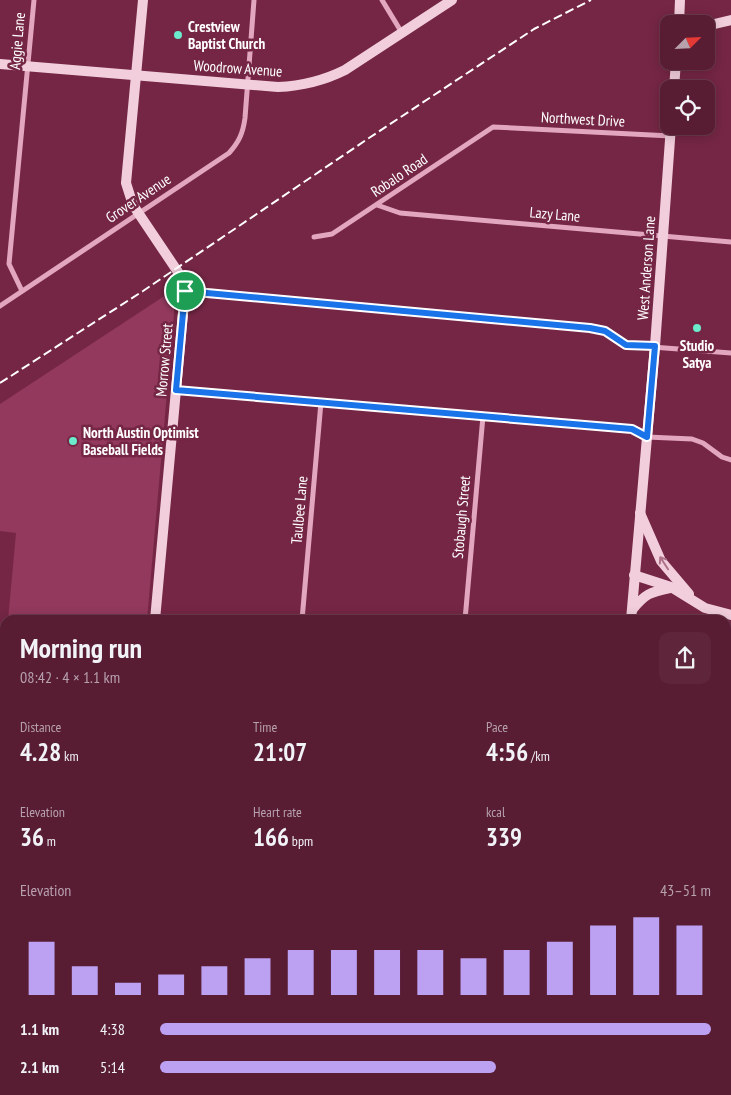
<!DOCTYPE html>
<meta charset="utf-8">
<style>
:root{--surface:#581c33;--page:#5e253b;--text:#f1f3f6;--muted:#b7a1ac;--line:#6d3a4e;--accent:#bca0f2}
body{margin:0;font-family:"PT Sans Narrow",sans-serif;background:var(--page);color:var(--text);height:100vh;display:flex;flex-direction:column;font-size:19px;white-space:nowrap}
*{box-sizing:border-box;margin:0}
p{font-size:16px;color:var(--muted)}
.icon{flex:none;width:28px;height:28px;fill:none;stroke:currentColor;stroke-width:2;stroke-linecap:round;stroke-linejoin:round}
.map{position:relative;flex:1;overflow:hidden}
.drawer{position:absolute;left:0px;top:615px;width:731px;height:480px;display:flex;flex-direction:column;background:var(--surface);border-radius:15px 15px 0 0;box-shadow:0 2px 12px #0003,0 0 0 1px var(--line)}
.drawer>*{flex:none}
.needle{width:32px;rotate:66deg}
.controls{position:absolute;left:660px;top:15px;display:grid;gap:10px}
.controls a{display:grid;place-items:center;width:55px;height:55px;border-radius:10px;background:var(--surface);box-shadow:0 2px 12px #0003,0 0 0 1px var(--line);font-size:25px}
.pin{position:absolute;display:grid;place-items:center;width:42px;height:42px;color:#fff;margin:-21px;border:2px solid #fff;border-radius:50%;box-shadow:0 1px 5px #0007}
.round{display:grid;place-items:center;flex:none;width:52px;height:52px;border-radius:10px;background:var(--page)}
.headline{display:flex;align-items:center;justify-content:space-between;height:85px;padding:0 20px}
h1{font-size:28px;font-weight:700;line-height:38px}
.figures{display:grid;grid-template-columns:repeat(3,1fr);gap:8px;height:85px;padding:5px 20px}
.figures div{display:grid;align-content:center}
.figures b{font-size:25px;font-weight:700}
.figures small{font-size:14px;font-weight:400}
.figures p{font-size:14px}
.chart{height:140px;padding:10px 20px}
.chart p{display:flex;justify-content:space-between}
.chart svg{width:100%;height:90px;margin-top:5px;stroke:var(--accent);stroke-width:6}
ul{padding:0 20px;list-style:none;font-size:16px}
li{display:grid;grid-template-columns:80px 60px 1fr;align-items:center;height:38px}
li i{height:12px;border-radius:6px;background:var(--accent)}
.map>svg:first-child{display:block}
.green{fill:#92395d}
.lines{fill:none;stroke-linecap:round;stroke-linejoin:round}
.street{stroke:#e2a6be;stroke-width:5}
.secondary{stroke:#f2cedc;stroke-width:10}
.primary{stroke:#fbe4ec;stroke-width:11}
.highway{stroke:#fff;stroke-width:12}
.rail{stroke:#fff;stroke-width:2;stroke-dasharray:9 4;stroke-linecap:butt}
.oneway{stroke:#ad7288}
.route-casing{stroke:#fff;stroke-width:10}
.route{stroke:#1a73e8;stroke-width:6}
.poi-dot{fill:#6ceacc;stroke:#752644;stroke-width:2}
.labels{text-anchor:middle;dominant-baseline:central;stroke-width:5;stroke-linejoin:round;paint-order:stroke}
.poi-label{font-size:15px;font-weight:bold;fill:#fff;stroke:#752644;text-anchor:start}
.street-label{font-size:15px;fill:#fff;stroke:#752644}
</style>
<div class="map">
<svg width="731" height="1095" viewBox="0 0 731 1095">
<rect width="100%" height="100%" fill="#752644"/>
<path class="green" d="M176,290L147,620H8L16,533L0,531V404L172,291Z"/>
<g class="lines">
<g class="street">
<path d="M382,0L402,33"/>
<path d="M377,205L400,213L731,242"/>
<path d="M314,237L332,234L493,127L671,136"/>
<path d="M22,291L9,264L34,0"/>
<path d="M185,291L590,328L605,331L626,345L731,353"/>
<path d="M0,306L229,153C239,142 243,133 245,118L254,0"/>
<path d="M176,390L632,429L647,437L692,439L703,443L722,457L731,460"/>
<path d="M302,620L321,402"/>
<path d="M465,620L483,416"/>
<path d="M0,725L5,726"/>
<path d="M0,794H5"/>
<path d="M0,875L5,815"/>
<path d="M0,901L5,902"/>
</g>
<g class="secondary">
<path d="M143,0L126,183L133,205L180,275L185,291L155,620"/>
<path d="M679,24L680,0"/>
<path d="M706,26L731,20"/>
<path d="M0,64L278,87C302,86 323,81 345,70L452,0"/>
<path d="M674,89L676,61"/>
<path d="M640,513L661,561L689,594"/>
<path d="M634,575L671,587L705,608L731,615"/>
<path d="M632,610C645,594 650,592 670,588"/>
<path d="M631,620L655,346L671,126"/>
<path d="M726,1048L731,1043"/>
<path d="M111,1095V1090"/>
<path d="M569,1095L570,1090"/>
<path d="M683,1095L687,1090"/>
</g>
<g class="primary">
<path d="M0,1060L5,1061"/>
<path d="M176,1090L191,1095"/>
<path d="M200,1090L234,1095"/>
<path d="M308,1090L341,1095"/>
<path d="M696,1090L727,1095"/>
<path d="M509,1095L512,1090"/>
</g>
<g class="highway">
<path d="M726,936L731,934"/>
<path d="M726,955L731,951"/>
<path d="M726,979L731,975"/>
<path d="M726,1005L731,1001"/>
<path d="M726,1023L731,1019"/>
<path d="M622,1095L625,1090"/>
<path d="M653,1095L658,1090"/>
</g>
<path class="rail" d="M0,383L143,291L369,138L534,29L591,0"/>
</g>
<defs><path id="oneway-shaft" d="M-6 0H5M1.5-3L5.5 0L1.5 3" fill="none" stroke-width="1.6" stroke-linecap="round" stroke-linejoin="round" transform="scale(1.25)"/></defs>
<use class="oneway" href="#oneway-shaft" transform="translate(664 563) rotate(-123)"/>
<g class="lines">
<g class="route-casing">
<path id="route" d="M185,291L590,328L605,331L626,345L655,346L647,437L632,429L176,390Z"/>
</g>
<use href="#route" class="route"/>
</g>
<g class="poi-dot">
<circle cx="178" cy="35" r="5"/>
<circle cx="697" cy="328" r="5"/>
<circle cx="73" cy="441" r="5"/>
</g>
<g class="labels">
<g class="poi-label">
<text x="188" y="26">Crestview<tspan x="188" dy="17">Baptist Church</tspan></text>
<text x="697" y="345" text-anchor="middle">Studio<tspan x="697" dy="17">Satya</tspan></text>
<text x="83" y="432">North Austin Optimist<tspan x="83" dy="17">Baseball Fields</tspan></text>
</g>
<g class="street-label">
<text transform="translate(17 41) rotate(-85)">Aggie Lane</text>
<text transform="translate(238 68) rotate(4)">Woodrow Avenue</text>
<text transform="translate(583 119) rotate(3)">Northwest Drive</text>
<text transform="translate(399 175) rotate(-34)">Robalo Road</text>
<text transform="translate(138 198) rotate(-34)">Grover Avenue</text>
<text transform="translate(555 214) rotate(5)">Lazy Lane</text>
<text transform="translate(646 268) rotate(-86)">West Anderson Lane</text>
<text transform="translate(164 360) rotate(-85)">Morrow Street</text>
<text transform="translate(299 510) rotate(-85)">Taulbee Lane</text>
<text transform="translate(461 517) rotate(-85)">Stobaugh Street</text>
</g>
</g>
</svg>
<div class="controls">
<a><svg class="needle" viewBox="-14 -14 28 28"><path d="M0-13l5 13h-10z" fill="#e53935"/><path d="M0 13l5-13h-10z" fill="#b7a1ac"/></svg></a>
<a><svg class="icon" aria-label="locate" viewBox="0 0 24 24"><circle cx="12" cy="12" r="6"/><path d="M12 2v4M12 18v4M2 12h4M18 12h4"/></svg></a>
</div>
<div class="pin" style="left:185px;top:291px;background:#1e9e55"><svg class="icon" aria-label="arrive" viewBox="0 0 24 24"><path d="M6 21V4h12l-3 4 3 4H6"/></svg></div>
<section class="drawer">
<div class="headline"><div><h1>Morning run</h1><p>08:42 · 4 × 1.1 km</p></div><a class="round"><svg class="icon" aria-label="share" viewBox="0 0 24 24"><path d="M12 15V3M7 8l5-5 5 5M5 13v7h14v-7"/></svg></a></div>
<div class="figures">
<div><p>Distance</p><b>4.28<small> km</small></b></div>
<div><p>Time</p><b>21:07</b></div>
<div><p>Pace</p><b>4:56<small> /km</small></b></div>
</div>
<div class="figures">
<div><p>Elevation</p><b>36<small> m</small></b></div>
<div><p>Heart rate</p><b>166<small> bpm</small></b></div>
<div><p>kcal</p><b>339</b></div>
</div>
<div class="chart"><p><span>Elevation</span>43–51 m</p>
<svg viewBox="0 0 160 44" preserveAspectRatio="none"><path d="M5 44V18M15 44V30M25 44V38M35 44V34M45 44V30M55 44V26M65 44V22M75 44V22M85 44V22M95 44V22M105 44V26M115 44V22M125 44V18M135 44V10M145 44V6M155 44V10"/></svg>
</div>
<ul>
<li><b>1.1 km</b>4:38<i style="width:100%"></i></li>
<li><b>2.1 km</b>5:14<i style="width:61%"></i></li>
</ul>
</section>
</div>
